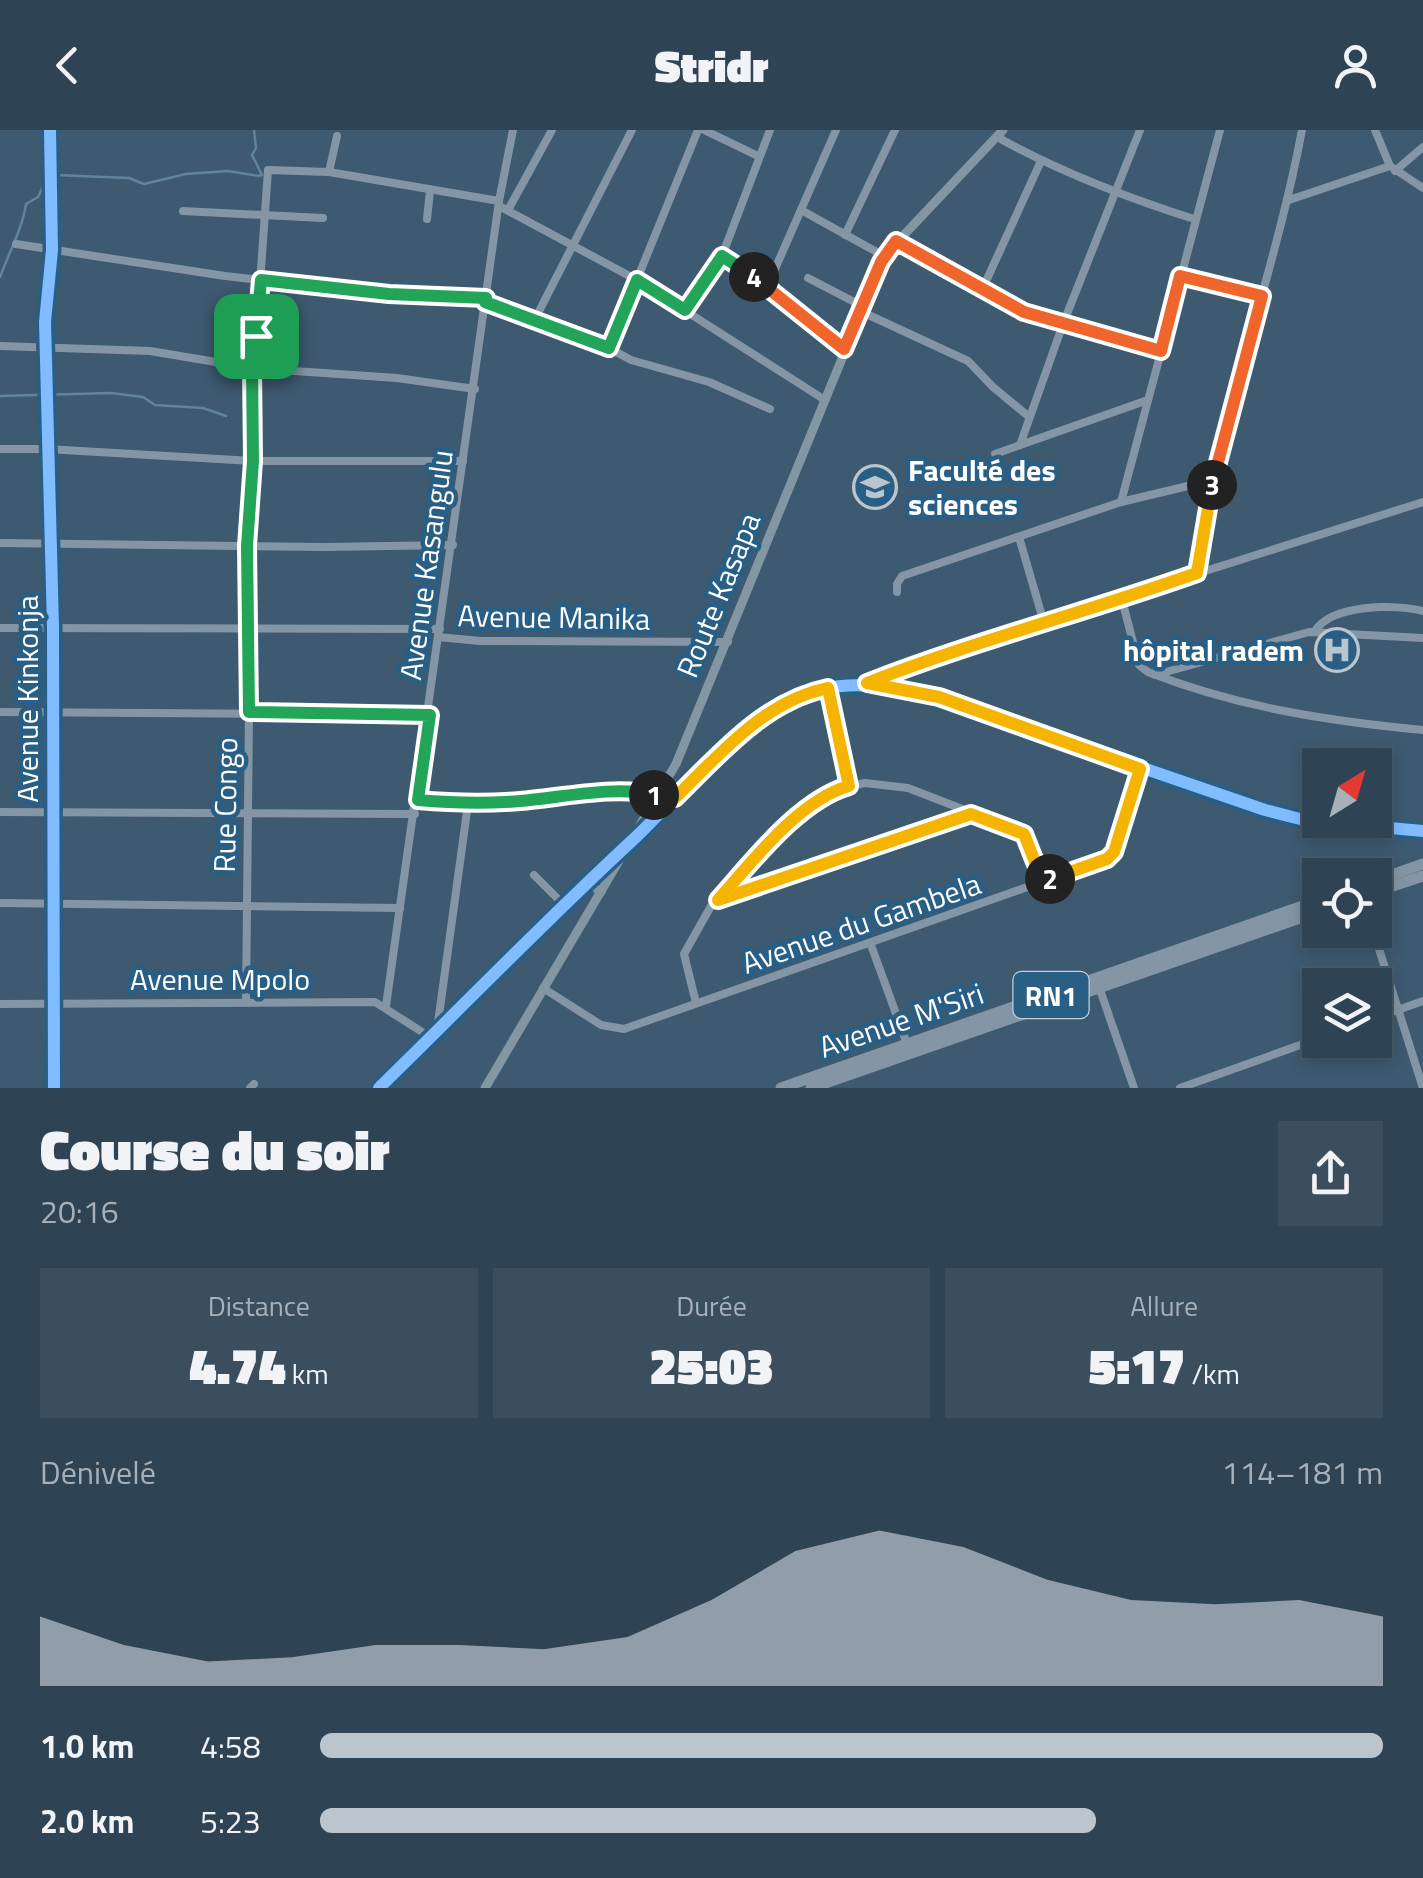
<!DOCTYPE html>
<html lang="fr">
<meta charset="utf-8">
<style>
:root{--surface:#2e4454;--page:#3a4e5e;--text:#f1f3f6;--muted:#a7b0b8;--line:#495c6b;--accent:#bbc5cd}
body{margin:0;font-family:"Titillium Web",sans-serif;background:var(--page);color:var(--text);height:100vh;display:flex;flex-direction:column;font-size:38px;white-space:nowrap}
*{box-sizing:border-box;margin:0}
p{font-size:32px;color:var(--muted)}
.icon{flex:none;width:55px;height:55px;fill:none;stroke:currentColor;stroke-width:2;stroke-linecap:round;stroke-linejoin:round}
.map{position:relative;height:958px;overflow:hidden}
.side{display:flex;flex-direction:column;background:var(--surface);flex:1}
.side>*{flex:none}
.needle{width:65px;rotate:37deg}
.controls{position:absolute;left:1302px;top:618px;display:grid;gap:20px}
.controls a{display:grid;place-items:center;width:90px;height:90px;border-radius:0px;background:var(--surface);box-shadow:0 5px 15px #0003,0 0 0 2px var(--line);font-size:50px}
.pin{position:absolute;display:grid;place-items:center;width:85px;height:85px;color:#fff;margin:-42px;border-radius:20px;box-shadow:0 5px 15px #0006}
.km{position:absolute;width:50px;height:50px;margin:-25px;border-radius:50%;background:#222;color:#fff;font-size:28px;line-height:50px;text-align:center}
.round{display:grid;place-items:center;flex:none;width:105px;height:105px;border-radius:0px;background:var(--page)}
.overview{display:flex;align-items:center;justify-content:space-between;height:170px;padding:0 40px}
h1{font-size:55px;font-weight:800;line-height:75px}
.stats{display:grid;grid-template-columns:repeat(3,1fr);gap:15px;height:170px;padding:10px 40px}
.stats div{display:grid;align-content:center;border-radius:0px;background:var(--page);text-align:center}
.stats b{font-size:50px;font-weight:800}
.stats small{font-size:28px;font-weight:400}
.stats p{font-size:28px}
.chart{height:280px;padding:20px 40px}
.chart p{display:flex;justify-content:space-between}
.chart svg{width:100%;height:180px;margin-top:10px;fill:var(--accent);opacity:.7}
ul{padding:0 40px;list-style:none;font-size:32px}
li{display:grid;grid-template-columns:160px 120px 1fr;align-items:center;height:75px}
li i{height:25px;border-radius:12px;background:var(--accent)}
header{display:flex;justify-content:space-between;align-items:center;height:130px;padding:0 40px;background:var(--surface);font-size:45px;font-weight:800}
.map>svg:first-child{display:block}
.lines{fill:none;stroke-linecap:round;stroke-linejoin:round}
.stream{stroke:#60849e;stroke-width:2.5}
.minor{stroke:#8496a6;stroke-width:8}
.major{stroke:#8296a3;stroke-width:9}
.highway{stroke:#8496a5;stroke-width:11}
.cycleway-casing{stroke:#295e85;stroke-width:19}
.cycleway{stroke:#80bcff;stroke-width:12}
.split-1-casing{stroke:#fff;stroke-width:20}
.split-2-casing{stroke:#fff;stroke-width:20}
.split-3-casing{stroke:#fff;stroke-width:20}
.split-4-casing{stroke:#fff;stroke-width:20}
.split-5-casing{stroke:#fff;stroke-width:20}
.split-1{stroke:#22a559;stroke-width:12}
.split-2{stroke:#f5b400;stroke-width:12}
.split-3{stroke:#f5b400;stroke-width:12}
.split-4{stroke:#f0652b;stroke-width:12}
.split-5{stroke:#22a559;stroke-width:12}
.labels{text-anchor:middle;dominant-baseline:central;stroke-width:9;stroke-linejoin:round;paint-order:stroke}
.shield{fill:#295e85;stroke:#bfcfda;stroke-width:2.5}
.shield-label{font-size:28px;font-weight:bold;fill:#fff}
.poi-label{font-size:30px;font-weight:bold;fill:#fff;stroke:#295e85;text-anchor:start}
.street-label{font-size:30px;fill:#fff;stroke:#295e85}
</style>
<header><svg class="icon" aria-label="back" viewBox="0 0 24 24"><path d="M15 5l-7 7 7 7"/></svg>Stridr<svg class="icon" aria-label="person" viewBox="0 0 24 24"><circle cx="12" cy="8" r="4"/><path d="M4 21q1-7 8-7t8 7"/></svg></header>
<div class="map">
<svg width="1423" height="958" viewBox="0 0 1423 958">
<rect width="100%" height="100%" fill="#3e5a70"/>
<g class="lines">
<g class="stream">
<path d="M55,45L129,48L144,54L186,44L228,41L259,46L262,45L252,25L256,18L254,0"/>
<path d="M0,147C9,122 22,100 26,74L38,67L48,46"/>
<path d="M0,266L111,263L143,267L155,275L203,278L226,286"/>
</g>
<g class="minor">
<path d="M50,0L52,120L45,192L53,497L54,958"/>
<path d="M704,0L758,26"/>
<path d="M1375,0L1390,36L1423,58"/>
<path d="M997,7C1060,42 1125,67 1194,89"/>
<path d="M1395,41L1423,17"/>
<path d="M329,42L337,6"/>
<path d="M1289,70L1390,36"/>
<path d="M499,76L637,150L825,270"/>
<path d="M508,80L552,0"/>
<path d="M801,80L884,126"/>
<path d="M183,81L323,88"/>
<path d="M427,89L430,61"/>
<path d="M845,105L895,0"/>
<path d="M896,111L1024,182L1161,221"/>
<path d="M16,114L225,146L389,164L486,169"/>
<path d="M722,126L768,155L845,219"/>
<path d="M1180,145L1262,167"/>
<path d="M808,148L862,176"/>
<path d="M768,155L836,0"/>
<path d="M982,160L1041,31"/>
<path d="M485,172L609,218L631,230L709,252L770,279"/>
<path d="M685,180L722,126L770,0"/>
<path d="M860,181L968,231L993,257L1028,286"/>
<path d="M535,189L632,0"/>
<path d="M0,216L150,221L252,238L397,248L475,259"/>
<path d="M609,218L698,0"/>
<path d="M254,238L268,40L329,42L499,71"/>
<path d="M1020,315L1063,194L1140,0"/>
<path d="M0,319H46L253,331H463"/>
<path d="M995,324L1145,271"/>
<path d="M1121,372L1220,0"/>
<path d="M1019,407L1044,493"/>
<path d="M0,413L325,417L453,415"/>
<path d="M1197,443C1217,293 1274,149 1302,0"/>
<path d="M897,462V454L902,446L1121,372L1213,350"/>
<path d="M1122,470L1139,535L1148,542C1237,577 1327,591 1423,600"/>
<path d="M0,498L440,499"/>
<path d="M1315,501C1332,474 1395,474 1423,481"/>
<path d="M438,507L480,511L728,512"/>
<path d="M1155,545L1309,502L1423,508"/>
<path d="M871,552L956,520L1423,372"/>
<path d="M828,558L849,656"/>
<path d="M0,582L429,585"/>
<path d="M418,669L468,674"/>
<path d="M0,682L415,684"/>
<path d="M636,707L727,617L774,579L815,561L867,553L939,567L1265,680L1304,690L1423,701"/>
<path d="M534,745L563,774"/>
<path d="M722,769L971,684"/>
<path d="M0,773L400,778"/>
<path d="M1373,800L1423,958"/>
<path d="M871,815L907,914"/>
<path d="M1098,854L1134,958"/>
<path d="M543,858L601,895L624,899L1107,729L1117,717L1140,639"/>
<path d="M246,872L249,582L247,416L253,331L252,238"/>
<path d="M696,873L684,824L711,776L765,719L807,678L842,658L865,653L908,658L1019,701L1028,709L1043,752"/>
<path d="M0,874L375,872L430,907"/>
<path d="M386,876L499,71L513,0"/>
<path d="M1375,888L1423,871"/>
<path d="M437,900L468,674L636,662L659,668"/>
<path d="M250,958L254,954"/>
<path d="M379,958L550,785L625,716"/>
<path d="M1180,958L1320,908"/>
</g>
<g class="major">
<path d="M587,751L601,762"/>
<path d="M485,958L676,634L884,126L1003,0"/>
</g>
<g class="highway">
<path d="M1375,751L1423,734"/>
<path d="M1375,762L1423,746"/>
<path d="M781,958L1320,770"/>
<path d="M811,958L1320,781"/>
</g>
<g class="cycleway-casing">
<g id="cycleway">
<path d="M50,0L52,120L45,192L53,497L54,958"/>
<path d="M379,958C465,874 548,788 636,707C684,661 729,600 790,570C834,549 879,554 925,563L1265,680L1304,690L1423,701"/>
</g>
</g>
<use href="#cycleway" class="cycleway"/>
</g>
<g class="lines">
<g class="split-1-casing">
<path id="split-1" d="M256,206L254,238H252L253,331L247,416L249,582L430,585L418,670C452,673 485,674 520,671C559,668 616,655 654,665"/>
</g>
<g class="split-2-casing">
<path id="split-2" d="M654,665L659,668L664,659L675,668C720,624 764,571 828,558L849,656C799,670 752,732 718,770L971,684L1024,704L1043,752L1050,749"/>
</g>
<g class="split-3-casing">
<path id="split-3" d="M1050,749L1107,729L1114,722L1140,639L939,567L867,553C975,511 1087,482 1197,443L1212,355"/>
</g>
<g class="split-4-casing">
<path id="split-4" d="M754,147L844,219L881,132L896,111L1024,182L1161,221L1180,146L1262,166L1212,355"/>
</g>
<g class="split-5-casing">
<path id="split-5" d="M256,206L261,150L389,164L486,168L485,172L609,218L637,150L685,180L722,126L754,147"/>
</g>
<use href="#split-1" class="split-1"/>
<use href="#split-2" class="split-2"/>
<use href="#split-3" class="split-3"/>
<use href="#split-4" class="split-4"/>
<use href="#split-5" class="split-5"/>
</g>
<defs>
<g id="university-ring" transform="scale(2.25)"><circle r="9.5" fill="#295e85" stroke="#bbc5cd" stroke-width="1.5"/><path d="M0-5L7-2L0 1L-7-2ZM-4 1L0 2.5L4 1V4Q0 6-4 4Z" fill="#bbc5cd"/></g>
<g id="hospital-ring" transform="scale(2.25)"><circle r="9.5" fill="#295e85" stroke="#bbc5cd" stroke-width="1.5"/><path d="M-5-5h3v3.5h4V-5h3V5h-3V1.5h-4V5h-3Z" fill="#bbc5cd"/></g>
</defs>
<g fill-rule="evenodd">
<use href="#university-ring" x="875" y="357"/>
<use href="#hospital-ring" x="1337" y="520"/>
</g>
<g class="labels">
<rect class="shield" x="1013.5" y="842" width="75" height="46" rx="8"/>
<g class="shield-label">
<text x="1051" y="865">RN1</text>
</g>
<g class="poi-label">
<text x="908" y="340">Faculté des<tspan x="908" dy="34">sciences</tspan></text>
<text x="1304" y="520" text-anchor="end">hôpital radem</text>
</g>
<g class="street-label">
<text transform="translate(426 435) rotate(-82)">Avenue Kasangulu</text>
<text transform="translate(718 465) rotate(-68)">Route Kasapa</text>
<text transform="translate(554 487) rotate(1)">Avenue Manika</text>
<text transform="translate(27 569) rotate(-90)">Avenue Kinkonja</text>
<text transform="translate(225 675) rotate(-89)">Rue Congo</text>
<text transform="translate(861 793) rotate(-19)">Avenue du Gambela</text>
<text x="220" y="849">Avenue Mpolo</text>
<text transform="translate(901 890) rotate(-19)">Avenue M'Siri</text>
</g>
</g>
</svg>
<div class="controls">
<a><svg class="needle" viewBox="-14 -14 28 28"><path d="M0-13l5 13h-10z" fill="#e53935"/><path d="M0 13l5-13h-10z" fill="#a7b0b8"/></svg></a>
<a><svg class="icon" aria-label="locate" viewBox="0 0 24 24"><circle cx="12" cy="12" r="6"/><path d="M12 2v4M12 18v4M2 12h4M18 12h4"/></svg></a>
<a><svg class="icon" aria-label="layers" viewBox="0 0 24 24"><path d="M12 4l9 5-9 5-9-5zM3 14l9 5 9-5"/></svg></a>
</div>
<div class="pin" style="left:256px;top:206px;background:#1e9e55"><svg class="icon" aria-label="arrive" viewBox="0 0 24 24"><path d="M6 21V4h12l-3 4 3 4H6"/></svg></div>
<b class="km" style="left:654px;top:665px">1</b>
<b class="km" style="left:1050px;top:749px">2</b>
<b class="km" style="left:1212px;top:355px">3</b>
<b class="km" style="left:754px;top:147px">4</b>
</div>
<section class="side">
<div class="overview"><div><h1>Course du soir</h1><p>20:16</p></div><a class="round"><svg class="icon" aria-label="share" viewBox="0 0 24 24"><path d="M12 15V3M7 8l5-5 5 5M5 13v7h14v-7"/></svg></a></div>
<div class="stats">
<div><p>Distance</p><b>4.74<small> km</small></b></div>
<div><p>Durée</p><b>25:03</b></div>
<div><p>Allure</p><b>5:17<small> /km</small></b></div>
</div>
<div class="chart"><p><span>Dénivelé</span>114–181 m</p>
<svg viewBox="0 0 160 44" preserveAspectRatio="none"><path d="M0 44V27L10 34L20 38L30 37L40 34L50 34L60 35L70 32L80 23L90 11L100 6L110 10L120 18L130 23L140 24L150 23L160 27V44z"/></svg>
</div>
<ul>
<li><b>1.0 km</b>4:58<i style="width:100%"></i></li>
<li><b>2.0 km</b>5:23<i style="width:73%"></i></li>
</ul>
</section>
